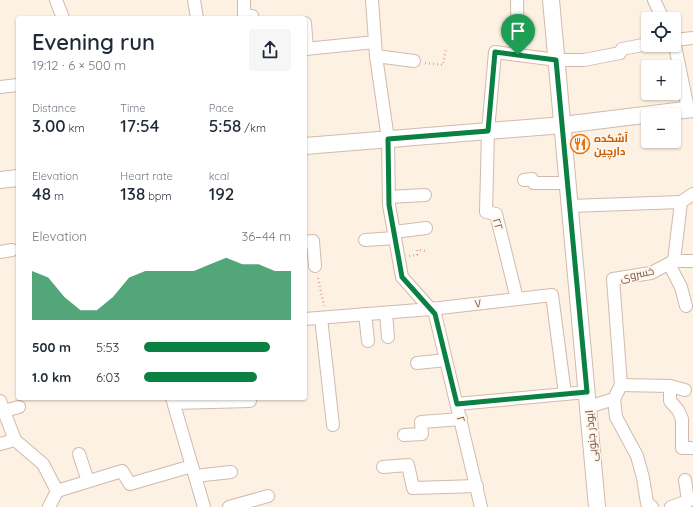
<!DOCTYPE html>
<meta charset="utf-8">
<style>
:root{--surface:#fff;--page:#f6f6f7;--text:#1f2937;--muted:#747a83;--accent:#0b8043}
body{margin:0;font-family:Quicksand,Cairo,sans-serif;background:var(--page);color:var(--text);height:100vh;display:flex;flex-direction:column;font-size:15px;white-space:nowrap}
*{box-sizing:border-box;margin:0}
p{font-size:13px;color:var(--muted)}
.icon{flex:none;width:22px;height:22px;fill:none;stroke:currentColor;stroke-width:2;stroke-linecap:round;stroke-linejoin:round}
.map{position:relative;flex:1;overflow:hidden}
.panel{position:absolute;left:16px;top:16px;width:291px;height:384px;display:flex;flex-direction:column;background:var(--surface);border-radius:4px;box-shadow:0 1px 3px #0004}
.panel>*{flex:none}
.tools{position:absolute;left:641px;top:12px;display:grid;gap:8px}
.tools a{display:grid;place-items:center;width:40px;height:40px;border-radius:4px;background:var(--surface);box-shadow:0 1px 3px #0004;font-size:20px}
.pin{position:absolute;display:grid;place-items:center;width:34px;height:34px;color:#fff;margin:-41px -17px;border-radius:50% 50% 50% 0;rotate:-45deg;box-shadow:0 0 4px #0007}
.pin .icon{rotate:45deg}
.round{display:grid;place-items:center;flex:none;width:42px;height:42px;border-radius:4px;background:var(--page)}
.headline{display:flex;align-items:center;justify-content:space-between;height:68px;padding:0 16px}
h1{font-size:22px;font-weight:600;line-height:30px}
.stats{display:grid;grid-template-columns:repeat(3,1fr);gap:6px;height:68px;padding:4px 16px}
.stats div{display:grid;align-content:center}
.stats b{font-size:17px;font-weight:600}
.stats small{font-size:11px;font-weight:400}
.stats p{font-size:11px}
.chart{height:112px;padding:8px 16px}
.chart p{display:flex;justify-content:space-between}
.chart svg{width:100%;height:72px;margin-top:4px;fill:var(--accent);opacity:.7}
ul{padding:0 16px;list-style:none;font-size:13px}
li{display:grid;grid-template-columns:64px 48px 1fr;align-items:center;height:30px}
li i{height:10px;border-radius:5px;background:var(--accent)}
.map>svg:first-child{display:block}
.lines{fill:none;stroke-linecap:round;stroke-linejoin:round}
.minor-casing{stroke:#d1baac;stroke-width:14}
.tertiary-casing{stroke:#d1baac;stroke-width:18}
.path{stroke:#d9b09d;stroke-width:2.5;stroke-dasharray:1 3;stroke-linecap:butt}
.minor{stroke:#fff;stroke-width:12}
.tertiary{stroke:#fff;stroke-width:16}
.route-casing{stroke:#fff;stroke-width:8}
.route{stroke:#0b8043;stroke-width:5}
.labels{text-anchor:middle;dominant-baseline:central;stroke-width:3.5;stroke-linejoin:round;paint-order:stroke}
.food-label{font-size:11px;font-weight:bold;fill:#c56008;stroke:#fff5ea;text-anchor:start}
.street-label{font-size:11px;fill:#775548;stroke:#fff5ea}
</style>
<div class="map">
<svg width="693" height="507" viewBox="0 0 693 507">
<rect width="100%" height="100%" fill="#fdf1e3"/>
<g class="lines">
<g class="minor-casing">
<g id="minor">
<path d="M56,0L63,18"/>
<path d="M194,0L197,18"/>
<path d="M244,0V14L252,16V18"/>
<path d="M372,0L376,56L388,139L389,205L402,277L435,314L481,507"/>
<path d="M517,0L518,55"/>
<path d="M654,0L663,19"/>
<path d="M305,23L307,49"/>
<path d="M674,40L693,38"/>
<path d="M674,41L688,109"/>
<path d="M305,49L375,42"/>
<path d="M376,56L414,61"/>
<path d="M0,87L18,85"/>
<path d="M524,180L532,179L534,183H568"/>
<path d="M389,197L425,195"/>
<path d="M681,202L693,194"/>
<path d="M570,206L681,202"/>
<path d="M394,232L426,228"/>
<path d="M365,240L395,238"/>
<path d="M305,242L313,241L315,266"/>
<path d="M0,252L12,250"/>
<path d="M674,261H693"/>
<path d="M669,264L681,287L686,306"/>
<path d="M517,299L496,214L486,212L488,131L495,52L557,60H584L620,53L622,49L648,44"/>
<path d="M386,313L388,337"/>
<path d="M365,314L368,341"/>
<path d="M321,318L333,425"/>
<path d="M305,319L431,309L552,295L565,394"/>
<path d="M417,363L446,360"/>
<path d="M621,385L670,386L685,390"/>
<path d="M670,386V401L678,410L682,419V448H693"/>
<path d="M172,398L204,507"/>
<path d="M614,399L616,417L637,456L643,478L647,503L652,507"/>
<path d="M0,401L15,440L43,464L57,491L49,507"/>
<path d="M174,403L250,401"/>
<path d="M457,404L587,392"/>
<path d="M588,407L614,399L621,385L613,279L651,273L674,261L681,202"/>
<path d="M0,412L19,407"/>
<path d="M404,435L422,434L421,422L461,419"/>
<path d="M0,444L15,440"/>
<path d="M79,454L88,481"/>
<path d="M383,467L408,465L413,488L477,486"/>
<path d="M195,476L231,472"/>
<path d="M57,491L122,471L130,484L192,466"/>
<path d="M229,507L268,496"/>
<path d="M671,507L688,501L685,480"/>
</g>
</g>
<g class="tertiary-casing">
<g id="tertiary">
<path d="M551,0L597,507"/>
<path d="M305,146L563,125L693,109"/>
<path d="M0,180L18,178"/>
</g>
</g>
<g class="path">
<path d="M425,63L443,65L446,49"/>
<path d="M409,256L417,255V250L428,251"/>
<path d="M318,278L324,306"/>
</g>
<use href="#minor" class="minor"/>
<use href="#tertiary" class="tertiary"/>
</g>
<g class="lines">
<g class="route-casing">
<path id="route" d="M495,52L556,60L587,392L457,404L435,314L402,277L389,205L388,139L488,131Z"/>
</g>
<use href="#route" class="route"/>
</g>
<defs>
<g id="restaurant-ring" transform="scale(1)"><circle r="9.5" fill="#fff5ea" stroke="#e8710a" stroke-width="1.5"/><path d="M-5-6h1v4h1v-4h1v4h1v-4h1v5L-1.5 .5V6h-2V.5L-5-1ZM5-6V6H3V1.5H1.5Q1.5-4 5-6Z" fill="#e8710a"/></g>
</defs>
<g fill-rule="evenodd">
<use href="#restaurant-ring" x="580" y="144"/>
</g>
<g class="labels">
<g class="food-label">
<text x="594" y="138">آشکده<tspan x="594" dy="13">دارچین</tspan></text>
</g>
<g class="street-label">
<text transform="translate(498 224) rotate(74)">۲۲</text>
<text transform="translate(637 274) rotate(-13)">خسروی</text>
<text transform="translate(478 303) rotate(-7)">۷</text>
<text transform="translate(461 419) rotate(76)">۲</text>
<text transform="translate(591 436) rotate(-95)">ابوذر جنوبی</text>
</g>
</g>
</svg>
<div class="tools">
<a><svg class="icon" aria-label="locate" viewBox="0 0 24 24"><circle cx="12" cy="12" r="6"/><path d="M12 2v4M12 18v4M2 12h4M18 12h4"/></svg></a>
<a>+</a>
<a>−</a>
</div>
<div class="pin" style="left:518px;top:55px;background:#1e9e55"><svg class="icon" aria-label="arrive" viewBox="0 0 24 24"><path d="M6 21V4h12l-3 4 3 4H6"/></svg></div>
<section class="panel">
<div class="headline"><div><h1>Evening run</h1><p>19:12 · 6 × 500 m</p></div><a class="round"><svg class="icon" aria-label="share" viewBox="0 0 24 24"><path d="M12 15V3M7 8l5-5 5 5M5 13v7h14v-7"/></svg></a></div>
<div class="stats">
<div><p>Distance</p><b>3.00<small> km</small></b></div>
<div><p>Time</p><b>17:54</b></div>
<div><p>Pace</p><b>5:58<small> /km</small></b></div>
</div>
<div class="stats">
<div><p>Elevation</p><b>48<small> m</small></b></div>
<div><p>Heart rate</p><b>138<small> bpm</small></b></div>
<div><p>kcal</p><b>192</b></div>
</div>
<div class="chart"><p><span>Elevation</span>36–44 m</p>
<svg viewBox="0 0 160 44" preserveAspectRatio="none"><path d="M0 44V14L10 18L20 30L30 38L40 38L50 30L60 18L70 14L80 14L90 14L100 14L110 10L120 6L130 10L140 10L150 14L160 14V44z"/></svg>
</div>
<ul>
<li><b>500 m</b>5:53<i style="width:86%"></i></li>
<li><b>1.0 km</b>6:03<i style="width:77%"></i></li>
</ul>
</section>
</div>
